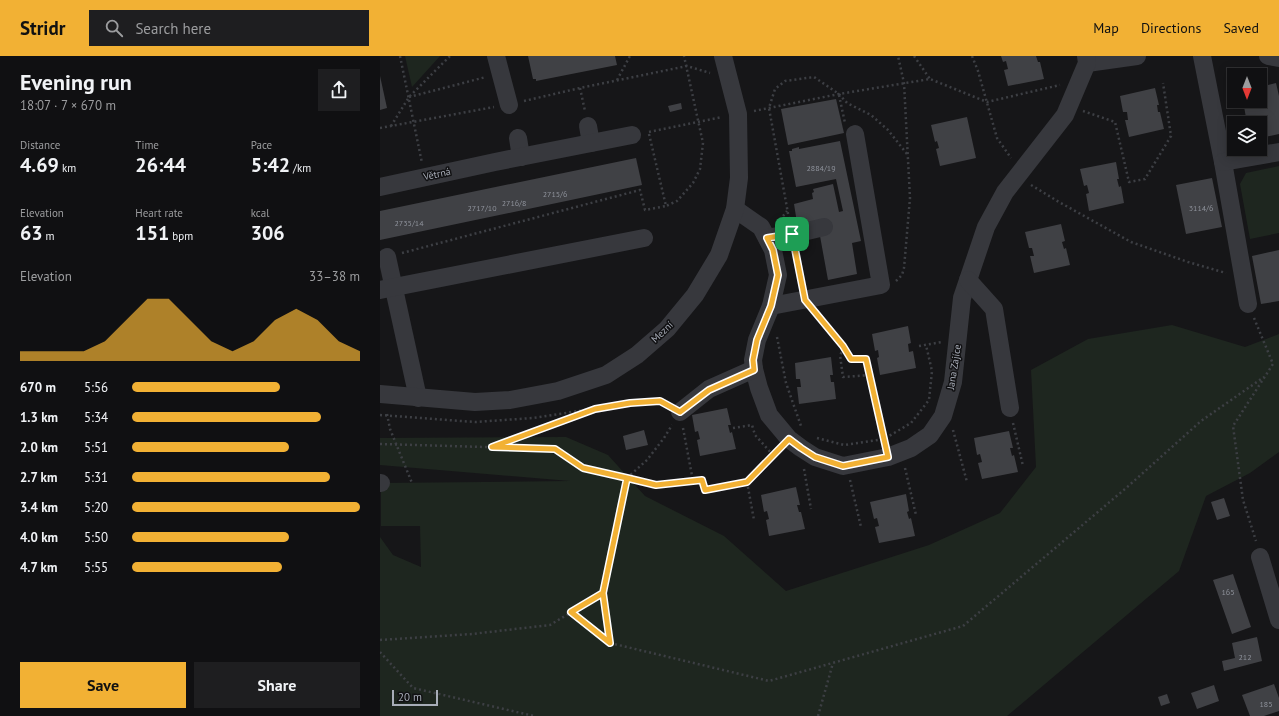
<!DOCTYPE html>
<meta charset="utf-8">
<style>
:root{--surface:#101012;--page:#1e1e20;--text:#f1f3f6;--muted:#9c9d9f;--line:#303032;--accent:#f2b134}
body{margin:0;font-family:"PT Sans",sans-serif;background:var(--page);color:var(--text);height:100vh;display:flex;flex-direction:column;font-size:15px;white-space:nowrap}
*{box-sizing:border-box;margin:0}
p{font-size:13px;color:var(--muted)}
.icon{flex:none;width:22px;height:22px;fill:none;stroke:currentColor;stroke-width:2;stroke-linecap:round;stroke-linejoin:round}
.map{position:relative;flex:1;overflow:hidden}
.details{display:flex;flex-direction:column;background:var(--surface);width:380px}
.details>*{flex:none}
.needle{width:26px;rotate:180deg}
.fabs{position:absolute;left:847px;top:12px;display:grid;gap:8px}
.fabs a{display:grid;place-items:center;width:40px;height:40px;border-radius:0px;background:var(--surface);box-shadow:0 2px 10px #0003,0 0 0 1px var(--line);font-size:20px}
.scale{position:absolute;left:12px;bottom:10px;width:46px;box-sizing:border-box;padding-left:4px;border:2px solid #a8adb8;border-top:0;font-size:11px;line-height:14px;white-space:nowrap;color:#a8adb8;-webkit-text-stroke:3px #111113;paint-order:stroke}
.pin{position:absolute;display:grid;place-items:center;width:34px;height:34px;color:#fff;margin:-17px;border-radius:8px;box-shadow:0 2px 6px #0006}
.round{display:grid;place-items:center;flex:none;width:42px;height:42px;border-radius:0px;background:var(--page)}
.overview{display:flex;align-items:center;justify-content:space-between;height:68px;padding:0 20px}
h1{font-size:22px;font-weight:800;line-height:30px}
.stats{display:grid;grid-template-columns:repeat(3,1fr);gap:6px;height:68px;padding:4px 20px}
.stats div{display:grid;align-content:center}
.stats b{font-size:20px;font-weight:800}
.stats small{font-size:11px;font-weight:400}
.stats p{font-size:11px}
.chart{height:112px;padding:8px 20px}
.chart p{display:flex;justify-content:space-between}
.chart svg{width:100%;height:72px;margin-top:4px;fill:var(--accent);opacity:.7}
.cta{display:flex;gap:8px;margin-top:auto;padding:8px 20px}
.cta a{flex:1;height:46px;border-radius:0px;background:var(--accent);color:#111;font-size:16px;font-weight:800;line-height:46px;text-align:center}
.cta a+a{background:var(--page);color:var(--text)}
ul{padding:0 20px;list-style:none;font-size:13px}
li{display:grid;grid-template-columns:64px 48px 1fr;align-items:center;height:30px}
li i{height:10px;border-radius:5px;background:var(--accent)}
header{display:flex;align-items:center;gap:24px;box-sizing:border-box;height:56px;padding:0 20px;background:var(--accent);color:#111}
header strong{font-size:19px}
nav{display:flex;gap:22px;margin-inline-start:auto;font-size:14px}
.search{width:280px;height:36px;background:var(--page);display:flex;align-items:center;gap:10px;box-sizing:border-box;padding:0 14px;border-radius:0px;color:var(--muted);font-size:15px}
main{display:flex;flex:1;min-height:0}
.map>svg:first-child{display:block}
.green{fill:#1e261f}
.building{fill:#404145}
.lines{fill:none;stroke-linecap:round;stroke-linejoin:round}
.path{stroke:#3d3f44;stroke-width:2.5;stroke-dasharray:2 3;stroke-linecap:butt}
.minor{stroke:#37383d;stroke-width:18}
.route-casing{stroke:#fff;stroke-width:8}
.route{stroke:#f2b134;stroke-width:5}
.labels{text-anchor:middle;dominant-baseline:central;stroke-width:3;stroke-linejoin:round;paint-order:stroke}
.number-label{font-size:8px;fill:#8e929b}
.street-label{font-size:10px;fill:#a8adb8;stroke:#111113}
</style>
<header>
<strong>Stridr</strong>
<div class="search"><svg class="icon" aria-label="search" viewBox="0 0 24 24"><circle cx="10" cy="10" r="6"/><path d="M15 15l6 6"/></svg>Search here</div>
<nav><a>Map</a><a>Directions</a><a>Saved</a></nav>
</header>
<main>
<section class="details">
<div class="overview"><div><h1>Evening run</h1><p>18:07 · 7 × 670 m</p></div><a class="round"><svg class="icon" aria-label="share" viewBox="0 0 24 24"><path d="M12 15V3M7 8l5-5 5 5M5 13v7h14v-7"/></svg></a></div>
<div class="stats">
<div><p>Distance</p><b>4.69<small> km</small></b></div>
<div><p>Time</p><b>26:44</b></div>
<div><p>Pace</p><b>5:42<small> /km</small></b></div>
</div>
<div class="stats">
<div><p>Elevation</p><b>63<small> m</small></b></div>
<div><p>Heart rate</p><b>151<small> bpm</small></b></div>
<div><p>kcal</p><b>306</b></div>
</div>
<div class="chart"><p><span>Elevation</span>33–38 m</p>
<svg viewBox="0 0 160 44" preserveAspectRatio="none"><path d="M0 44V38L10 38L20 38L30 38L40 32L50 19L60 6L70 6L80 19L90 32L100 38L110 32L120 19L130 12L140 19L150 32L160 38V44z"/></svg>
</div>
<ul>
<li><b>670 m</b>5:56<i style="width:65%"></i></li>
<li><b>1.3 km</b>5:34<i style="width:83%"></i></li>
<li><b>2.0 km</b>5:51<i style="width:69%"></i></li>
<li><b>2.7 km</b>5:31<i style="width:87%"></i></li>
<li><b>3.4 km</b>5:20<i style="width:100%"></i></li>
<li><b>4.0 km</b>5:50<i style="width:69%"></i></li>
<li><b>4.7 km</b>5:55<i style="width:66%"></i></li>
</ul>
<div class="cta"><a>Save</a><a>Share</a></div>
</section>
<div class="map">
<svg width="899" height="660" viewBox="0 0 899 660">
<rect width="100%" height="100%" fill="#161618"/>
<g class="green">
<path d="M25,0H60L32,31Z"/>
<path d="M899,110V177L870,183L860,128L866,117Z"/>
<path d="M792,269L865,291L899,278V396L870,417L826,440L799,515L627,660H0V481L13,499L41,511L40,470H1V427L190,425L0,409V382L186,381L228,399L265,440L344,480L406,535L549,489L620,457L656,411L651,314L708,283Z"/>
</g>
<g class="building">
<path d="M148,0H235L237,9L156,25V23H153Z"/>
<path d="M621,0H656L658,6H660L664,23L628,30L624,14L628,13L626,5L623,6Z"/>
<path d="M0,20L7,52L0,54Z"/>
<path d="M896,27L899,40V78L880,82V67H867L863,45H880V31Z"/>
<path d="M775,32L779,49H777L778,56H780L784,73L749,81L745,64H748L747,56H743L740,40Z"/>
<path d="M456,43L464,77L408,89L401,53Z"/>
<path d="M301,47L302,53L290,56L288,50Z"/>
<path d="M587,61L596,102L560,110L556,93L559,92L557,85L555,86L551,69Z"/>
<path d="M460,85L481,185L472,187L477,218L448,224L438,169L418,173L414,148L433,143L432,137L434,136L433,133L453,128L459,156L463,155L456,123L416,131L409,95H412V93L419,91V93Z"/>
<path d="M256,102L262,129L0,184V155Z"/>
<path d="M736,106L739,123H737L739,131L741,130L744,147L709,155L706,138L709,137L707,129L704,130L700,113Z"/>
<path d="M832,122L842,171L806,178L796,129Z"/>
<path d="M681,168L685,185L682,186L684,193L686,192L690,209L654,217L650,200H654L652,192H649L645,176Z"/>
<path d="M899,194V245L881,248L872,200Z"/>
<path d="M528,270L531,287L528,288L529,296L533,295L536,312L500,319L497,302L499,301L498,294L495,295L492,278Z"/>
<path d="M451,301L453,319H450L451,326H454L456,343L419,348L417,331H421L420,323H416L415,307Z"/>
<path d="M347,352L351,369H348L350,377L352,376L356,393L320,400L317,384L320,383L318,375L315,376L312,359Z"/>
<path d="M264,374L268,389L246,394L243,380Z"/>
<path d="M629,375L633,392H630L632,400L634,399L638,416L602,423L598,407L602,406L600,398L597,399L594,382Z"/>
<path d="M416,431L420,449H417L419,456H421L425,473L389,480L386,464L389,463L387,455L384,456L381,439Z"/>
<path d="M526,438L529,455L527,456L529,463L531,462L535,480L499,487L495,471L499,470L497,462L494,463L490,446Z"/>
<path d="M844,442L850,460L837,464L831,446Z"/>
<path d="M853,518L871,571L852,578L833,524Z"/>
<path d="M877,581L882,605L844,615L842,605L855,602L852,587Z"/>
<path d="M894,628L899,642V655L884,660H870L862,639Z"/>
<path d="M834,629L839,645L817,653L811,637Z"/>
<path d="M787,638L790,647L781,650L778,641Z"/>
</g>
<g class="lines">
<g class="path">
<path d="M20,0L42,107"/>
<path d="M534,0L550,23"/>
<path d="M592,0L598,15L617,82L631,102"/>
<path d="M237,24L250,0"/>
<path d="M200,32L205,55"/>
<path d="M459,39L465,67"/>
<path d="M29,41L106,21"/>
<path d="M144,45L200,32L307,10L330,17"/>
<path d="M374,55L459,38L550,23L607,46L680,29"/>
<path d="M703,55L735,66L749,126L765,123L791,80L783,27"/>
<path d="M11,70L29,41L70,0"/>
<path d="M0,72L114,51"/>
<path d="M269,76L342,61"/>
<path d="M269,78L286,150L297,145L313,127L320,113L323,87L304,0"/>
<path d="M651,129L679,146L751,186L808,206L846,217"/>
<path d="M409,163L389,52L395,33L405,25L434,21L459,38L467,47L491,59L508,74L527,98"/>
<path d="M400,164L407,155"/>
<path d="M415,193L422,228"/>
<path d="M22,197L260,134L265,154L286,150"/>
<path d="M516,225L522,219L524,212L530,142L524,27L518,0"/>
<path d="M437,258L463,290L471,303H486L505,386"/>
<path d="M874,262L893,308L853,370L863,444L876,485"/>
<path d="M397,281L406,327L421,370"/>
<path d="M539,290L562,286"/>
<path d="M464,292L460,299L463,321L490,319"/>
<path d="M7,358L10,373L32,427"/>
<path d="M0,359L95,366L153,362L250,347L280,345L286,348"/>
<path d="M633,367L643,410"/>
<path d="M303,372L313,425L322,424L325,434L367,426L397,395"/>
<path d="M353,372L372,369L375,379L393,399"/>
<path d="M573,374L587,426"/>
<path d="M437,382L464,389L504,383L531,367L549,344L552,315L546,289"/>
<path d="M0,388L175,393L203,412L276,429L313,425"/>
<path d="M115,390L209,355"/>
<path d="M525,412L536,459"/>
<path d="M424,413L431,453"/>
<path d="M470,424L481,471"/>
<path d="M367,426L374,464"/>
<path d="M223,537L230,587"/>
<path d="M191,556L230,587L389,625L583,570L745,433L821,365L884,321"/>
<path d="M0,584L92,578L170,569L223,537L247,422L267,404L284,382L292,369"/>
<path d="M0,596L33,632L154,660"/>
<path d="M438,660L453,607"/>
</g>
<g class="minor">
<path d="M116,0L129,49"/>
<path d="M822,0L843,106L868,248"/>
<path d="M888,0L899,2"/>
<path d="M707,7L757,0"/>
<path d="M208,70L211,87"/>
<path d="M138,82L141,101"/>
<path d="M843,106L899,96"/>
<path d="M0,131L115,106L252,79"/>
<path d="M355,153L381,171L393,194L398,219L391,250L377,284L373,304L374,313L379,332L389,359L409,383L421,392L435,401L463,410L508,401L531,392L550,379L563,360L573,326L582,242L606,171L625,136L685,59L707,7L706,0"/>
<path d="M387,182L423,176L444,171"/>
<path d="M7,201L38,342"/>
<path d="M588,224L614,253L630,352"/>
<path d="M0,234L264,182"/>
<path d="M391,250L501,229L475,78"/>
<path d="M0,338L95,346L130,344L178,335L226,319L257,299L287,273L315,239L339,199L355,153L359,122L358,58L343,0"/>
<path d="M300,356L329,333L374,313"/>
<path d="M0,427H1"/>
<path d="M880,501L899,564"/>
</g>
</g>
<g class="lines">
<g class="route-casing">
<path id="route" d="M412,178L387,182L393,194L398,219L391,250L377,284L373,304L374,314L329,334L300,356L280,345L250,347L215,353L112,391L175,393L203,412L247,422L223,537L230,587L191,556L223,537L247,422L276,429L322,424L325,434L367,426L409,383L421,392L435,401L463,410L508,401L486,303H471L463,290L425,244L412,178"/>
</g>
<use href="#route" class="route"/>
</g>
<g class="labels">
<g class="number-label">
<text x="441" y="112">2884/19</text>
<text x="175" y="138">2715/6</text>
<text x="134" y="147">2716/8</text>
<text x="102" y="152">2717/10</text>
<text x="821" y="152">3114/6</text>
<text x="29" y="167">2735/14</text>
<text x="848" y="536">165</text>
<text x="865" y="601">212</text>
<text x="886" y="648">185</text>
</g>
<g class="street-label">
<text transform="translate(57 118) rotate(-12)">Větrná</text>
<text transform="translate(282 276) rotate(-44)">Mezní</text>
<text transform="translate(574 311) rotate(-81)">Jana Zajíce</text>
</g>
</g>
</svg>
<div class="fabs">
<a><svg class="needle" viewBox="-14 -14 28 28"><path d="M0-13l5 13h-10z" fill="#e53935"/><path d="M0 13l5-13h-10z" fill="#9c9d9f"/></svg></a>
<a><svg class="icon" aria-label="layers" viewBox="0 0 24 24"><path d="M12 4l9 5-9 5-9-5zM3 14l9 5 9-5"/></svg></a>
</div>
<div class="scale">20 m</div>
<div class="pin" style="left:412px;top:178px;background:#1e9e55"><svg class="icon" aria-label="arrive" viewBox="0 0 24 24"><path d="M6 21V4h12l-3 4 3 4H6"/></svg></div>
</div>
</main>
